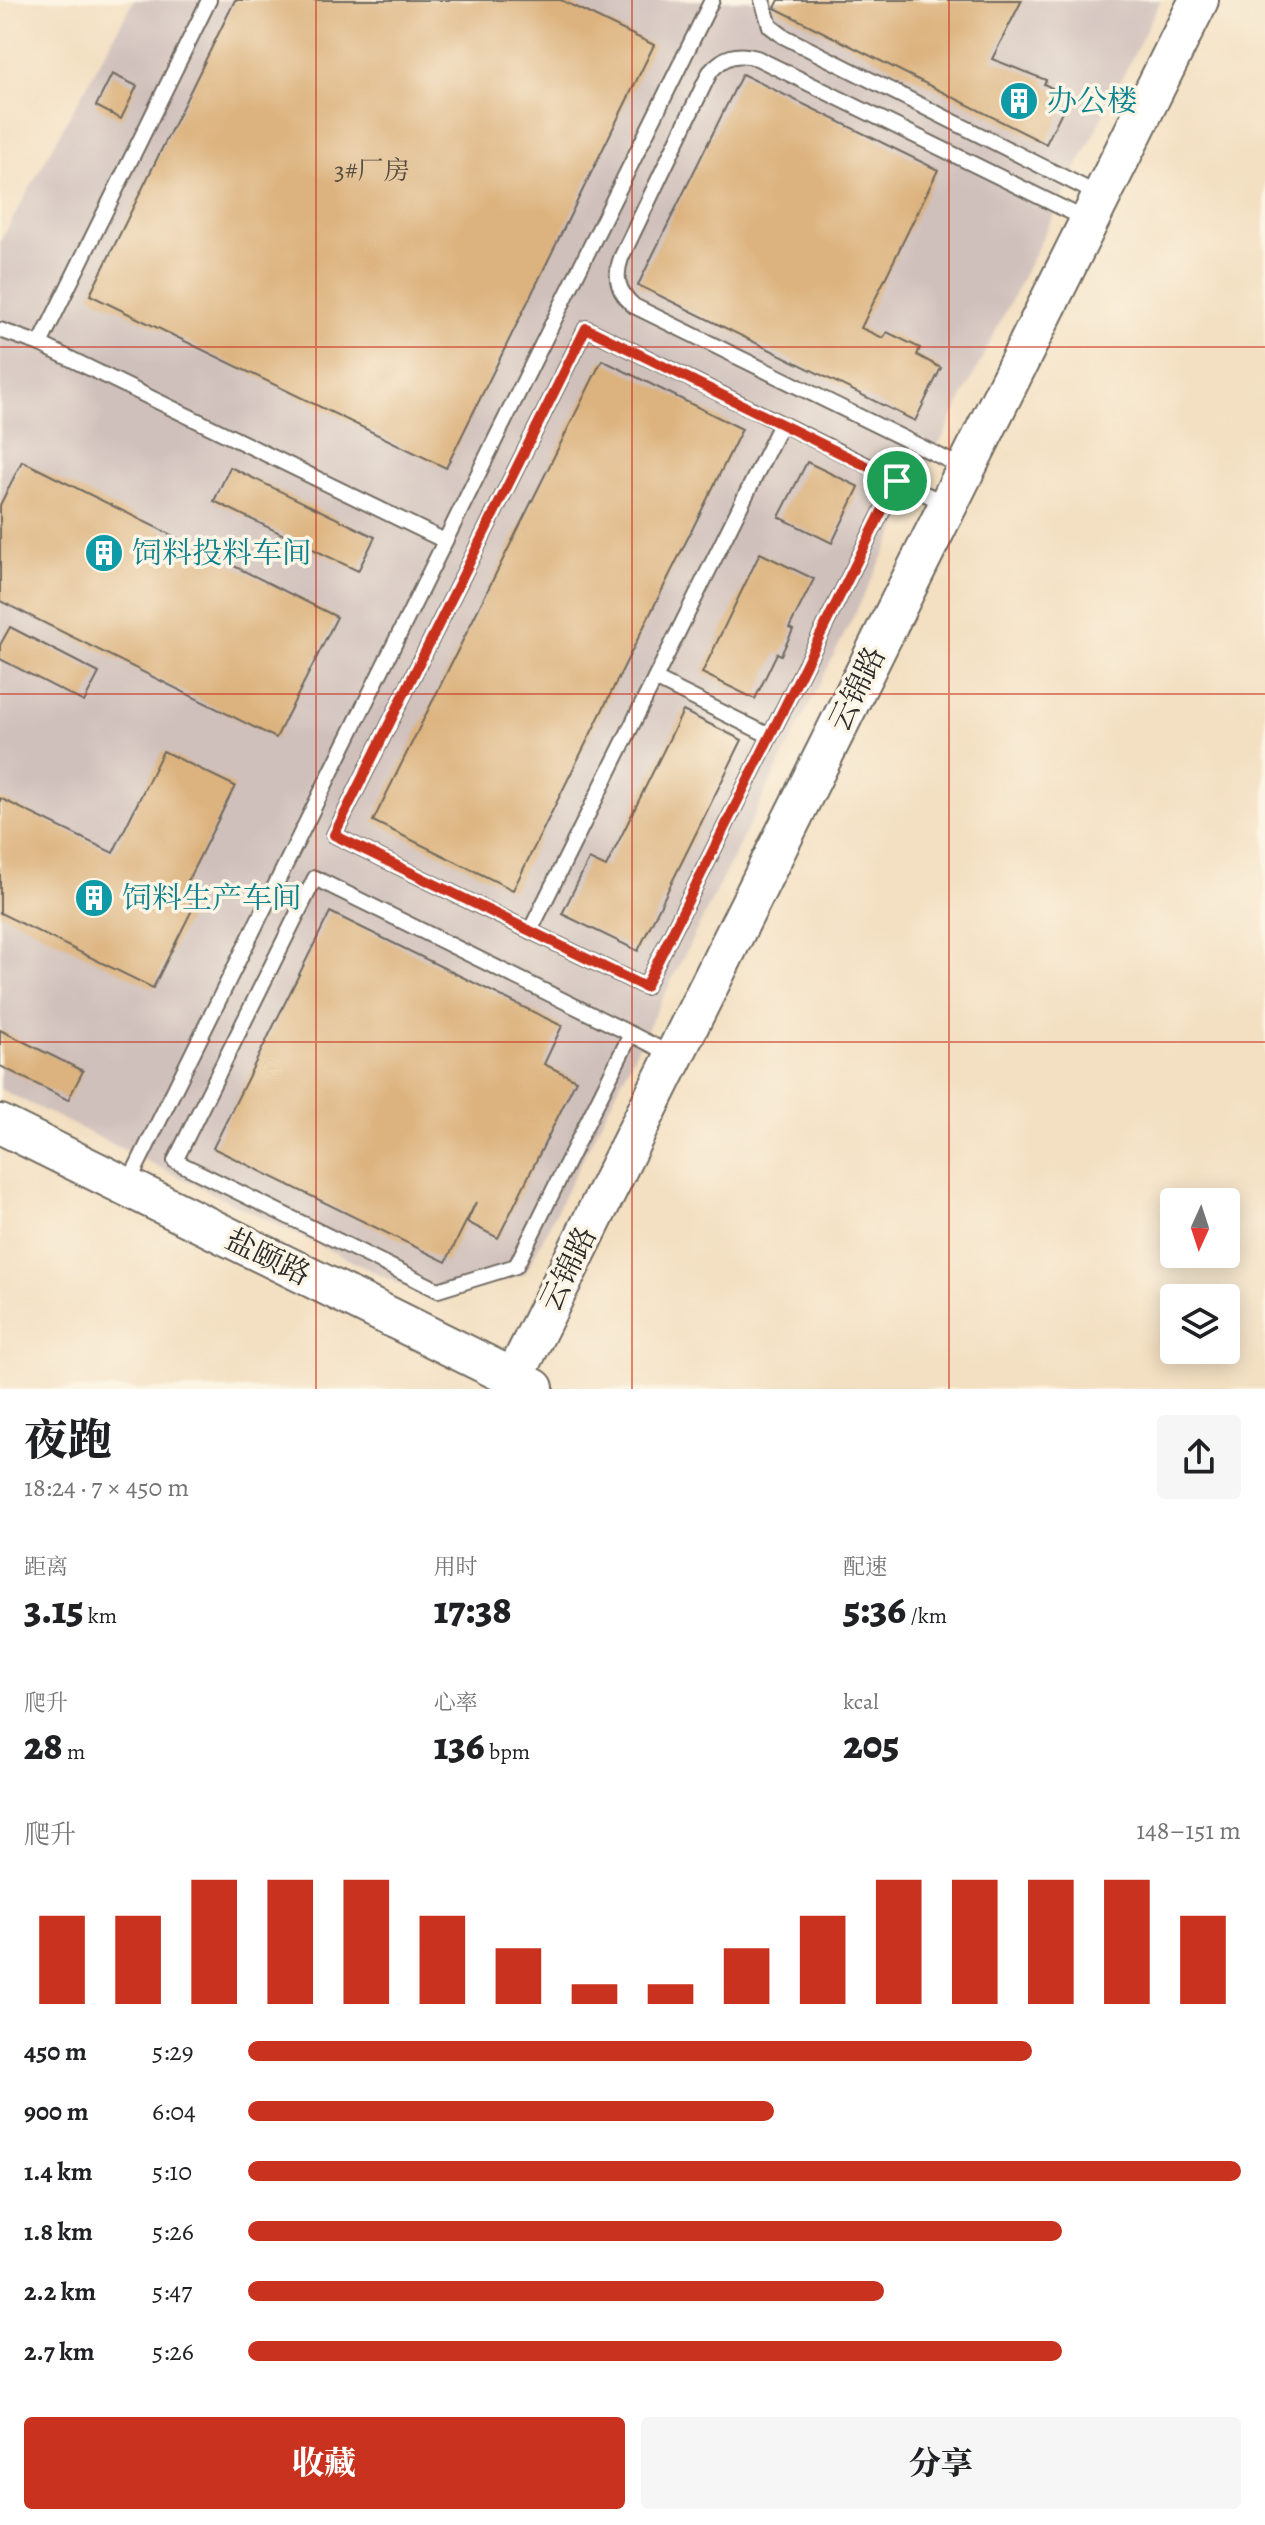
<!DOCTYPE html>
<html lang="zh">
<meta charset="utf-8">
<style>
:root{--surface:#fff;--page:#f6f6f6;--text:#202124;--muted:#757577;--accent:#c8321e}
body{margin:0;font-family:Alegreya,"Noto Serif SC",serif;background:var(--page);color:var(--text);height:100vh;display:flex;flex-direction:column;font-size:30px;white-space:nowrap}
*{box-sizing:border-box;margin:0}
p{font-size:26px;color:var(--muted)}
.icon{flex:none;width:44px;height:44px;fill:none;stroke:currentColor;stroke-width:2;stroke-linecap:round;stroke-linejoin:round}
.map{position:relative;height:1389px;overflow:hidden}
.details{display:flex;flex-direction:column;background:var(--surface);flex:1}
.details>*{flex:none}
.needle{width:52px;rotate:183deg}
.controls{position:absolute;left:1160px;top:1188px;display:grid;gap:16px}
.controls a{display:grid;place-items:center;width:80px;height:80px;border-radius:8px;background:var(--surface);box-shadow:0 4px 20px #0003;font-size:40px}
.pin{position:absolute;display:grid;place-items:center;width:68px;height:68px;color:#fff;margin:-34px;border:4px solid #fff;border-radius:50%;box-shadow:0 2px 8px #0007}
.round{display:grid;place-items:center;flex:none;width:84px;height:84px;border-radius:8px;background:var(--page)}
.headline{display:flex;align-items:center;justify-content:space-between;height:136px;padding:0 24px}
h1{font-size:44px;font-weight:800;line-height:60px}
.stats{display:grid;grid-template-columns:repeat(3,1fr);gap:12px;height:136px;padding:8px 24px}
.stats div{display:grid;align-content:center}
.stats b{font-size:40px;font-weight:800}
.stats small{font-size:22px;font-weight:400}
.stats p{font-size:22px}
.chart{height:224px;padding:16px 24px}
.chart p{display:flex;justify-content:space-between}
.chart svg{width:100%;height:144px;margin-top:8px;stroke:var(--accent);stroke-width:6}
.action{display:flex;gap:16px;margin-top:auto;padding:16px 24px}
.action a{flex:1;height:92px;border-radius:8px;background:var(--accent);color:#fff;font-size:32px;font-weight:800;line-height:92px;text-align:center}
.action a+a{background:var(--page);color:var(--text)}
ul{padding:0 24px;list-style:none;font-size:26px}
li{display:grid;grid-template-columns:128px 96px 1fr;align-items:center;height:60px}
li i{height:20px;border-radius:10px;background:var(--accent)}
.map>svg:first-child{display:block}
.industrial{fill:#cfc0bb}
.building{fill:#dcb27e}
.lines{fill:none;stroke-linecap:round;stroke-linejoin:round}
.lane-casing{stroke:#716a60;stroke-width:18}
.secondary-casing{stroke:#716a60;stroke-width:42}
.lane{stroke:#fff;stroke-width:14}
.secondary{stroke:#fff;stroke-width:38}
.route-casing{stroke:#fff;stroke-width:16}
.route{stroke:#c8321e;stroke-width:10}
.grid{fill:none;stroke:#c8321e;stroke-width:2;stroke-opacity:0.55}
.labels{text-anchor:middle;dominant-baseline:central;stroke-width:7;stroke-linejoin:round;paint-order:stroke}
.number-label{font-size:26px;fill:#574d40}
.culture-label{font-size:30px;fill:#0d838f;stroke:#fcf5e5;text-anchor:start}
.street-label{font-size:30px;fill:#2b2b2b;stroke:#fcf5e5}
</style>
<div class="map">
<svg width="1265" height="1389" viewBox="0 0 1265 1389">
<rect width="100%" height="100%" fill="#fcf5e5"/>
<filter id="ink" filterUnits="userSpaceOnUse"><feTurbulence type="fractalNoise" baseFrequency=".0125" numOctaves="2"/><feDisplacementMap in="SourceGraphic" scale="16" xChannelSelector="R" yChannelSelector="G"/><feConvolveMatrix kernelMatrix="1 2 1 2 8 2 1 2 1" color-interpolation-filters="sRGB"/></filter>
<filter id="wash" filterUnits="userSpaceOnUse"><feTurbulence type="fractalNoise" baseFrequency=".006" numOctaves="4" result="noise"/><feDisplacementMap in="SourceGraphic" scale="32" xChannelSelector="R" yChannelSelector="G"/><feGaussianBlur stdDeviation="1.8" result="paint"/><feColorMatrix in="noise" values="0 0 0 0 0 0 0 0 0 0 0 0 0 0 0 0 0 1.4 0 .05"/><feComposite in="paint" operator="in"/></filter>
<g filter="url(#wash)">
<rect width="100%" height="100%" fill="#f3dfc1"/>
<path class="industrial" d="M134,0H1161L525,1274L437,1303L0,1089V242Z"/>
<g id="blocks">
<g class="building">
<path d="M235,0H561L654,45L446,468L90,295Z"/>
<path d="M779,0H1022L992,59L1046,80L1044,84L1069,97L1046,144L775,8Z"/>
<path d="M112,74L137,86L121,119L96,106Z"/>
<path d="M742,74L938,170L861,328L883,338L887,332L920,348L917,355L941,368L915,421L638,285Z"/>
<path d="M602,360L742,429L513,890L373,821Z"/>
<path d="M22,461L337,617L276,738L0,601V505Z"/>
<path d="M807,462L859,487L832,543L779,517Z"/>
<path d="M230,467L375,537L358,571L214,501Z"/>
<path d="M760,553L814,579L789,628L793,630L781,655L777,653L755,699L702,673Z"/>
<path d="M10,627L99,673L84,702L0,659V645Z"/>
<path d="M683,711L742,740L638,951L562,914L589,859L606,867Z"/>
<path d="M163,751L235,786L184,888L193,908L153,988L0,913V798L113,853Z"/>
<path d="M330,912L562,1026L544,1064L576,1080L498,1238L467,1222L476,1202L446,1262L213,1148Z"/>
<path d="M0,1030L83,1071L68,1100L0,1066Z"/>
</g>
</g>
</g>
<g filter="url(#ink)">
<use href="#blocks" fill-opacity="0" stroke="#716a60" stroke-width="2"/>
<g class="lines">
<g class="lane-casing">
<g id="lane">
<path d="M762,0L770,26L783,36L1101,196"/>
<path d="M0,330L40,344L445,541"/>
<path d="M40,344L209,0"/>
<path d="M964,468L634,306C618,292 614,278 621,258L710,72C724,56 737,52 757,58L1089,221"/>
<path d="M897,481L645,987L334,835L586,328L948,505"/>
<path d="M655,679L770,736"/>
<path d="M530,931L781,424"/>
<path d="M631,1034L516,1266L438,1290L175,1161L315,878L631,1034L674,1056"/>
<path d="M127,1186L712,0"/>
</g>
</g>
<g class="secondary-casing">
<g id="secondary">
<path d="M0,1124L534,1388"/>
<path d="M514,1378L1199,0"/>
</g>
</g>
<use href="#lane" class="lane"/>
<use href="#secondary" class="secondary"/>
</g>
</g>
<g class="lines" filter="url(#ink)">
<g class="route-casing">
<path id="route" d="M586,328L897,481L645,987L334,835Z"/>
</g>
<use href="#route" class="route"/>
</g>
<path class="grid" d="M316,0V1389M632,0V1389M949,0V1389M0,347H1265M0,694H1265M0,1042H1265"/>
<defs>
<g id="building-disc" transform="scale(2)"><circle r="9.5" fill="#0f9aa8" stroke="#fcf5e5"/><path d="M-4-6H4V6H1V3H-1V6H-4ZM-2.5-4.3h1.7v1.8h-1.7ZM.8-4.3h1.7v1.8H.8ZM-2.5-1h1.7V.8h-1.7ZM.8-1h1.7V.8H.8Z" fill="#fff"/></g>
</defs>
<g fill-rule="evenodd">
<use href="#building-disc" x="1019" y="101"/>
<use href="#building-disc" x="104" y="553"/>
<use href="#building-disc" x="94" y="898"/>
</g>
<g class="labels">
<g class="number-label">
<text x="372" y="170">3#厂房</text>
</g>
<g class="culture-label">
<text x="1047" y="101">办公楼</text>
<text x="132" y="553">饲料投料车间</text>
<text x="122" y="898">饲料生产车间</text>
</g>
<g class="street-label">
<text transform="translate(857 689) rotate(-64)">云锦路</text>
<text transform="translate(268 1257) rotate(26)">盐颐路</text>
<text transform="translate(568 1269) rotate(-64)">云锦路</text>
</g>
</g>
</svg>
<div class="controls">
<a><svg class="needle" viewBox="-14 -14 28 28"><path d="M0-13l5 13h-10z" fill="#e53935"/><path d="M0 13l5-13h-10z" fill="#757577"/></svg></a>
<a><svg class="icon" aria-label="layers" viewBox="0 0 24 24"><path d="M12 4l9 5-9 5-9-5zM3 14l9 5 9-5"/></svg></a>
</div>
<div class="pin" style="left:897px;top:481px;background:#1e9e55"><svg class="icon" aria-label="arrive" viewBox="0 0 24 24"><path d="M6 21V4h12l-3 4 3 4H6"/></svg></div>
</div>
<section class="details">
<div class="headline"><div><h1>夜跑</h1><p>18:24 · 7 × 450 m</p></div><a class="round"><svg class="icon" aria-label="share" viewBox="0 0 24 24"><path d="M12 15V3M7 8l5-5 5 5M5 13v7h14v-7"/></svg></a></div>
<div class="stats">
<div><p>距离</p><b>3.15<small> km</small></b></div>
<div><p>用时</p><b>17:38</b></div>
<div><p>配速</p><b>5:36<small> /km</small></b></div>
</div>
<div class="stats">
<div><p>爬升</p><b>28<small> m</small></b></div>
<div><p>心率</p><b>136<small> bpm</small></b></div>
<div><p>kcal</p><b>205</b></div>
</div>
<div class="chart"><p><span>爬升</span>148–151 m</p>
<svg viewBox="0 0 160 44" preserveAspectRatio="none"><path d="M5 44V17M15 44V17M25 44V6M35 44V6M45 44V6M55 44V17M65 44V27M75 44V38M85 44V38M95 44V27M105 44V17M115 44V6M125 44V6M135 44V6M145 44V6M155 44V17"/></svg>
</div>
<ul>
<li><b>450 m</b>5:29<i style="width:79%"></i></li>
<li><b>900 m</b>6:04<i style="width:53%"></i></li>
<li><b>1.4 km</b>5:10<i style="width:100%"></i></li>
<li><b>1.8 km</b>5:26<i style="width:82%"></i></li>
<li><b>2.2 km</b>5:47<i style="width:64%"></i></li>
<li><b>2.7 km</b>5:26<i style="width:82%"></i></li>
</ul>
<div class="action"><a>收藏</a><a>分享</a></div>
</section>
